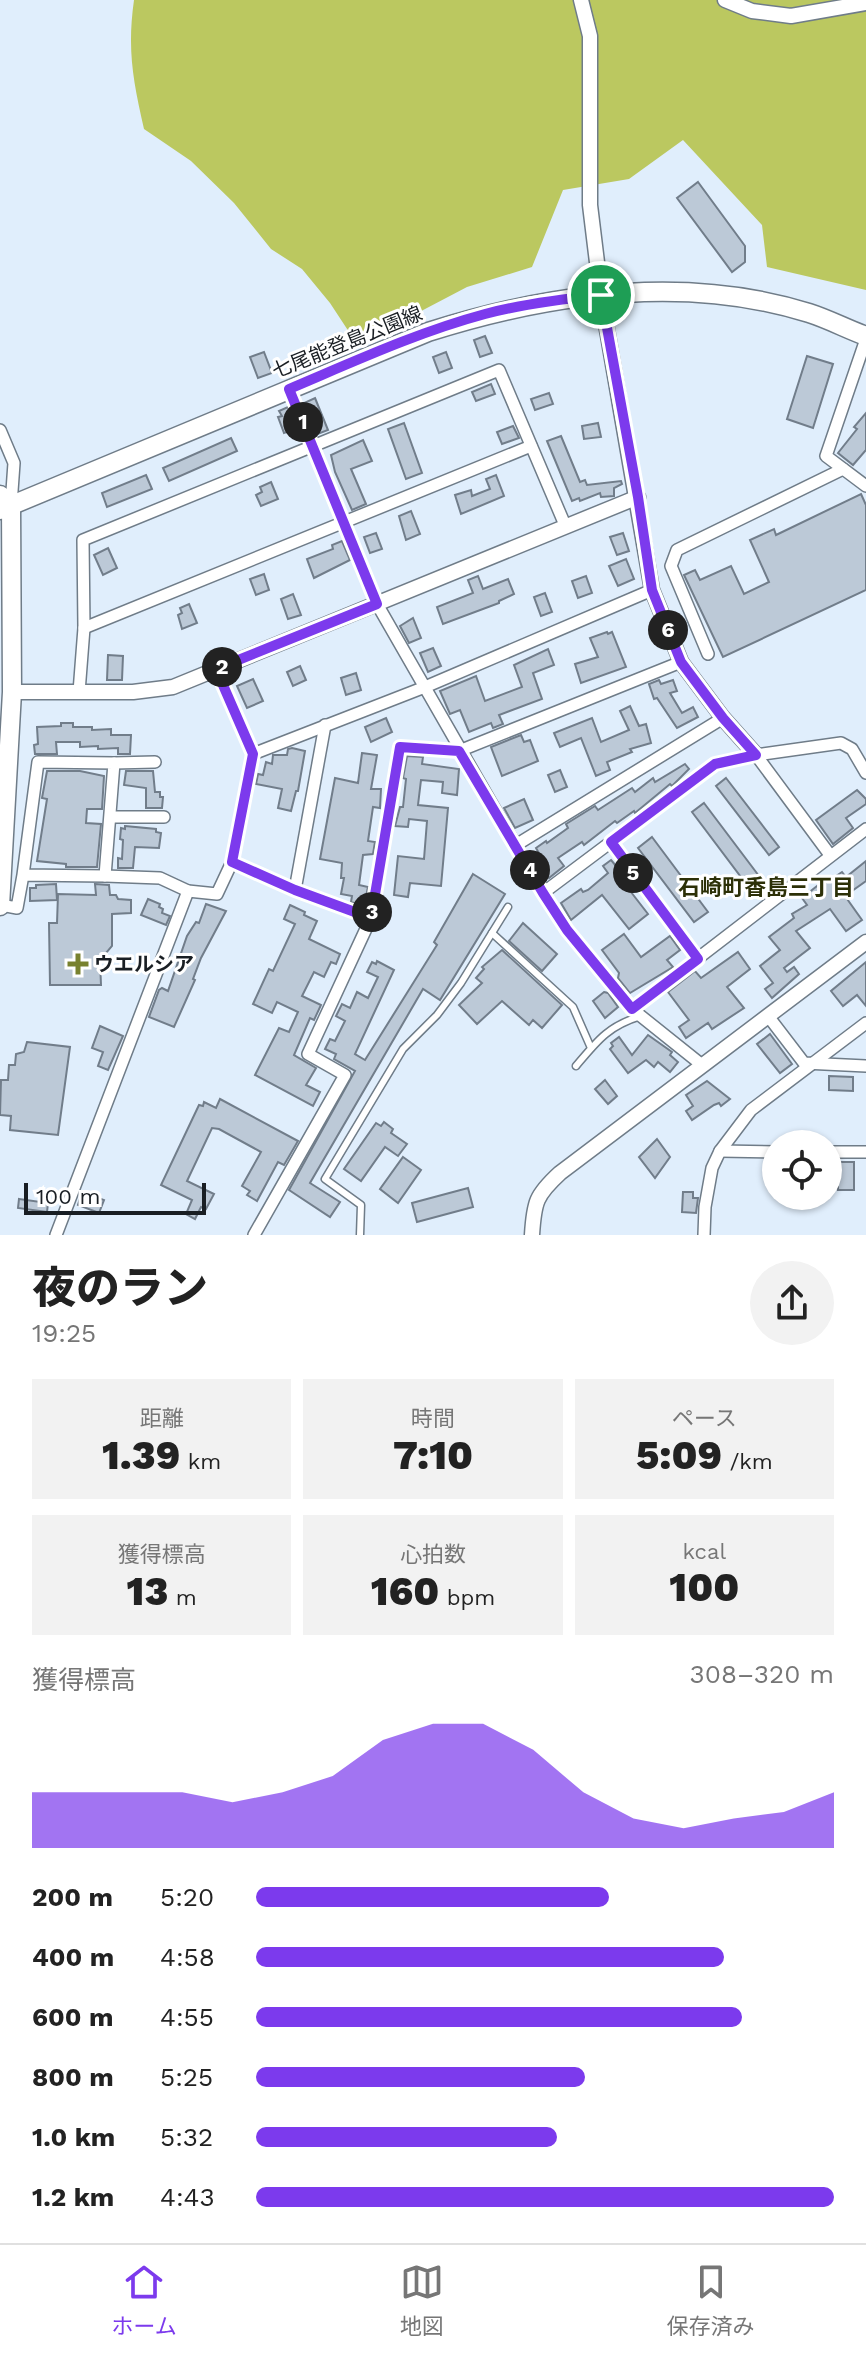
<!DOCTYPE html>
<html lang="ja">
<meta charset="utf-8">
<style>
:root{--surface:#fff;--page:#f2f2f2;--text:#222;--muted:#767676;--line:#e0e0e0;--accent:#7c3aed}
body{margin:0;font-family:"Work Sans","Noto Sans JP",sans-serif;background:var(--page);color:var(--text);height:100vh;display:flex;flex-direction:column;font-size:30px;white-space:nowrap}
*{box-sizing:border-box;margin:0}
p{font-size:26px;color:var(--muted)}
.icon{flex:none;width:44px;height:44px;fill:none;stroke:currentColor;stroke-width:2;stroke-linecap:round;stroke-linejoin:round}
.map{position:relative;height:1235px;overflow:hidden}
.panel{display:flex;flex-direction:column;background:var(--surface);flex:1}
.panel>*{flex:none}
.tools{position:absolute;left:762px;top:1130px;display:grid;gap:16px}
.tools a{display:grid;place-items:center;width:80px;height:80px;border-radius:50%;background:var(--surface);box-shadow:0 2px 6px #0004;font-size:40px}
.scale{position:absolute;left:24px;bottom:20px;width:182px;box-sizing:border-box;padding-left:8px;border:4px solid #191e23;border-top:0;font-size:22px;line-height:28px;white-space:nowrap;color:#191e23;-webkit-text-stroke:6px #fff;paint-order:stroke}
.pin{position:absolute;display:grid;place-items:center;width:68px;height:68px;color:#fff;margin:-34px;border:4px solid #fff;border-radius:50%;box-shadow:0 2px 8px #0007}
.km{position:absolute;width:40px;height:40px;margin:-20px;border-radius:50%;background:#222;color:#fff;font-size:22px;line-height:40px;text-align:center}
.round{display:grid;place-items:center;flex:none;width:84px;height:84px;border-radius:42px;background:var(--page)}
.overview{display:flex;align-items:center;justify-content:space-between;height:136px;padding:0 32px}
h1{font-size:44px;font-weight:800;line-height:60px}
.stats{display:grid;grid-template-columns:repeat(3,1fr);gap:12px;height:136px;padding:8px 32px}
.stats div{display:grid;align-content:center;border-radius:0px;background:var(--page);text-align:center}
.stats b{font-size:40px;font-weight:800}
.stats small{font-size:22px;font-weight:400}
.stats p{font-size:22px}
.chart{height:224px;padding:16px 32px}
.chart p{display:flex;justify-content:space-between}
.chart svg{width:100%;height:144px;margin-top:8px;fill:var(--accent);opacity:.7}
ul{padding:0 32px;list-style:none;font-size:26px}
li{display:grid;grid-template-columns:128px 96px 1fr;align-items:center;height:60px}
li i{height:20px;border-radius:10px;background:var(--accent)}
.tab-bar{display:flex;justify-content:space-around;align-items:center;height:112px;border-top:2px solid var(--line);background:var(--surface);font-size:22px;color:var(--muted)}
.tab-bar a{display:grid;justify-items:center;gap:4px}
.tab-bar .selected{color:var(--accent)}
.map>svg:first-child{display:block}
.forest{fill:#bbc860}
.building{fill:#bcc9d7;stroke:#717d8a;stroke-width:2}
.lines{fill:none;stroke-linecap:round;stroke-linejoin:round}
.service-casing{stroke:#6f7c88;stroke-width:9}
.minor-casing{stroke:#6f7c88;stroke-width:14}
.tertiary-casing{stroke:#6f7c88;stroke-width:17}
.primary-casing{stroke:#6f7c88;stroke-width:21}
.service{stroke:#fff;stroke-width:6}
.minor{stroke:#fff;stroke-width:11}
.tertiary{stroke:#fff;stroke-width:14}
.primary{stroke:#fff;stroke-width:18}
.route-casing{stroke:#fff;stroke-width:16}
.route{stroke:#7c3aed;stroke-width:10}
.poi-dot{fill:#78812e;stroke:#fff;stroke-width:3}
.labels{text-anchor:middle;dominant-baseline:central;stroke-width:6;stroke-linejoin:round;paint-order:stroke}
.street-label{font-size:20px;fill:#191e23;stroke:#fff}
.poi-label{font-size:20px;font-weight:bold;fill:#191e23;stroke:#fff;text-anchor:start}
.neighbourhood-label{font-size:22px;font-weight:bold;fill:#2c3007;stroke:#fff}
</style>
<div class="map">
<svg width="866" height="1235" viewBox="0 0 866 1235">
<rect width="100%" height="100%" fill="#e0eefc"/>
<path class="forest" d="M134,0H866V290L767,267L762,225L683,140L629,179L563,190L532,267L467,287L406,319L353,338L330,303L302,269L271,249L234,203L191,161L144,129C133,80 127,50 134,0Z"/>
<g class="building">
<path d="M698,182L745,246V262L732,272L677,198Z"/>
<path d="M485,336L492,353L480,357L474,340Z"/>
<path d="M264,352L272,373L258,378L250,357Z"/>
<path d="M446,352L452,368L439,373L433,357Z"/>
<path d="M807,356L833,364L813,428L787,419Z"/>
<path d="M491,384L495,394L476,401L472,392Z"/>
<path d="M549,393L553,404L535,410L531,399Z"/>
<path d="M315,398L328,430L315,435L302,404Z"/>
<path d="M288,407L298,428L284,433L278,417L282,416L279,411Z"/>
<path d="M866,413V450L853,465L838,453L857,429L854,427Z"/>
<path d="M404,423L422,473L406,479L388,429Z"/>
<path d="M598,423L601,437L584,439L582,426Z"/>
<path d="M513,426L519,438L502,444L497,432Z"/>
<path d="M561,436L580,482L585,480L587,485L621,481L622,484L614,488V496L601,497L600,493L580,501L579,498L572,501L547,441Z"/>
<path d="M231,438L237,451L169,481L163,468Z"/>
<path d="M363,440L372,461L351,469L366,504L352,510L335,472L331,455Z"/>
<path d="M146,475L152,489L107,507L102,493Z"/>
<path d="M496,475L504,496L461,514L455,495L471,490L472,496L490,489L486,479Z"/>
<path d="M271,482L278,499L261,506L256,495L262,492L260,487Z"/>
<path d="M861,494L866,505V590L723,657L684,575L695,570L700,580L731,566L744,594L769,582L750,540L774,529L776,535Z"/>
<path d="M411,511L420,534L406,540L399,516Z"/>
<path d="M376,533L382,549L370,553L364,537Z"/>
<path d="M623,533L629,551L617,555L610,537Z"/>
<path d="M342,541L350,560L314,578L307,559L333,549L332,545Z"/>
<path d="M108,548L117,568L103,575L94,555Z"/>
<path d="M626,559L634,579L618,586L609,566Z"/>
<path d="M264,574L269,590L256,595L250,579Z"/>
<path d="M478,576L483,589L508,579L514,594L499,601V603L443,624L437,607L473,593L468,580Z"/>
<path d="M586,576L592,593L578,598L572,581Z"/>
<path d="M545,593L552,612L541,616L534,597Z"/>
<path d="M293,594L301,615L288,619L281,599Z"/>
<path d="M189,604L197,623L182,629L178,615L182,613L180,608Z"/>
<path d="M413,618L421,638L409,643L400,626Z"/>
<path d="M607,632L608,634L612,632L626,667L581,683L575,664L598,657L590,638Z"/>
<path d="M433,648L441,666L428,672L420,653Z"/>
<path d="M548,649L554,665L533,673L542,699L499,715L503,724L493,728L491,723L469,732L460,710L450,714L440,691L476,676L485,701L522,687L514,665Z"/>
<path d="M108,655L123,656L122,680H107Z"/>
<path d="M300,666L306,680L293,686L287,672Z"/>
<path d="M356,673L361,690L346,695L341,678Z"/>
<path d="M253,679L263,701L247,708L237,686Z"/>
<path d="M659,680L661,684L673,680L677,691L670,693L682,713L693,707L698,717L677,728L657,698L654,699L649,684Z"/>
<path d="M630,706L639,726L646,724L651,743L630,749L632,752L607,762L610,770L596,776L581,738L560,747L554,733L592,718L601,742L629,730L620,711Z"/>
<path d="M386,718L392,732L371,742L365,727Z"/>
<path d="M61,723H73V727H92V730L111,729V735H131L130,754H118V748L98,749V746L80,747V742H56L57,754H35L34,745L38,744L37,727L61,726Z"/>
<path d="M521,735L524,742L530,740L538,761L502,776L491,747Z"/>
<path d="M292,748L305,751L298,791H296L291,811L278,808L282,789L256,784L258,774L263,775L266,762L272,764L273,755H287L288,749Z"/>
<path d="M362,753L377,755L371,789H381L380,808L373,807L368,841L375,842L373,854L363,855L359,885L368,887L364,906L351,902L352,896L341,894L344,878H341L342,863L320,859L335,778L358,783Z"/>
<path d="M407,756L423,757L422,764L459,769L457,795L442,793L443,782L421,780L418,805L448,808L441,886L410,883L408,897L394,895L398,856L424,859L427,821L409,819L408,827L395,826L400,807H403L406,779L403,778Z"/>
<path d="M685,764L689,769L672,786L670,784L635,813L634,811L617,823L615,821L584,845L582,842L558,858L564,866L549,878L536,858L540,855L536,848L546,841L547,843L568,828L566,824L595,806L598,810L632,788L635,792L653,778L655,782Z"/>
<path d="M560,770L567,787L555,792L548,775Z"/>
<path d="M47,771H80L104,776L102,809H87L86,823L101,824L97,867H66V864L37,861L47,799L42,798Z"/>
<path d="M126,771H153L155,792H160V797H163L162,808H146V788L124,785Z"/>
<path d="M726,778L779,847L769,855L716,786Z"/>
<path d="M857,790L866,799V804L846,818L853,828L833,844L816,820Z"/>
<path d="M524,799L533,820L515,828L504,808Z"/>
<path d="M704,803L759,876L747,885L692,812Z"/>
<path d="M125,826L156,829V832L161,833L159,848L135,847L133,868H118V858L122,859L123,840L120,839L121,828L125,829Z"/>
<path d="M652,837L708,912L694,922L638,848Z"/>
<path d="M611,860L628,880L624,883L648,914L629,929L602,895L571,920L561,903L581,889L583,892L588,890L608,873L603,866Z"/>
<path d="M866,861V881L845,896L862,920L846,931L830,909L796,931L810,948L784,968L787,972L794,967L799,974L772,998L765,989L773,983L760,966L780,950L769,937L794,918L792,914L807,905L802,898L822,882L824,884L842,872L846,877Z"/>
<path d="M473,874L505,894L440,1000L423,989L310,1183L340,1202L330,1217L289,1190L355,1071L334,1059L336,1054L325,1049L330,1039L335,1041L345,1021L336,1016L342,1004L350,1008L357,992L368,998L378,977L367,972L372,962L376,964L377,961L394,970L355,1054L365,1060L437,945L434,942Z"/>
<path d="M56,884L57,900L30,901V888H36V885Z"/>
<path d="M95,884L109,885L110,895H116L118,899L131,900V913L112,914V946L100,960L101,985H50L49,923H57L58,894L96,895Z"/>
<path d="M148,899L160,904L159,907L163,909L162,913L170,916L166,925L141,915Z"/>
<path d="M206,904L226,911L201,958L193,979L195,980L174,1027L149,1017L159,990L162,988L168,991L187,936L196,922L199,923Z"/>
<path d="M290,905L305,912L304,915L317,921L309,939L340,954L336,964L331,962L324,977L314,972L302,996L321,1005L314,1020L310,1018L294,1055L316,1068L306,1085L320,1092L313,1106L255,1075L279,1028L289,1032L298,1012L277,1002L272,1013L253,1004L269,969L273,971L295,924L284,919Z"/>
<path d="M523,923L557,954L542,971L509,941Z"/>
<path d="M624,934L641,957L670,936L680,950L667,960L673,967L630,993L618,978L619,973L602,950Z"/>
<path d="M502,950L562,1005L542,1028L533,1020L529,1025L502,1001L477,1024L459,1005L482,983L476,978L484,969L482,967Z"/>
<path d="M738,952L750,969L727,987L744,1008L712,1029L708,1023L686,1038L679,1027L689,1020L668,992L695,971L701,978Z"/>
<path d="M866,962V1006L857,995L843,1006L831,991Z"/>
<path d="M604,992L608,993L618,1007L605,1018L593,1001Z"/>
<path d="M100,1026L123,1036L108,1070L98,1066L103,1052L92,1048Z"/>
<path d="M770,1034L792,1064L780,1073L757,1044Z"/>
<path d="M648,1035L672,1052L670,1055L678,1062L670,1072L658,1062L654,1067L646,1060L628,1073L610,1049L613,1046L611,1043L619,1037L632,1055Z"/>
<path d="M27,1042L70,1047L58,1135L10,1130L11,1116L0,1115L1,1080H8L9,1065H15L16,1054L24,1052Z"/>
<path d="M829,1076L853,1077V1091L829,1090Z"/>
<path d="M605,1080L617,1096L608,1104L595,1089Z"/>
<path d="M707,1081L730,1099L721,1106L719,1103L714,1105L692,1120L686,1111L693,1106L686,1095Z"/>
<path d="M220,1099L298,1141L284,1165L278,1162L257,1201L247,1195L250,1191L242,1186L261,1152L219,1129L212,1128L187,1181L214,1194L206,1209L201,1207L195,1219L186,1214L192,1200L161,1185L199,1105L203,1106L204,1102L216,1108Z"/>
<path d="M384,1122L393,1129L391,1133L407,1144L398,1156L385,1147L361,1181L344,1169L376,1123L381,1126Z"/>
<path d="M657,1139L670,1157L655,1178L639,1157Z"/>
<path d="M403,1157L421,1170L398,1203L380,1189Z"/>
<rect x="838" y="1162" width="16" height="28"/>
<path d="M468,1188L473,1207L417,1222L412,1203Z"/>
<path d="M82,1192L104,1200L99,1213L78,1205Z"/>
<path d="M683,1192H693V1198H698L696,1213L682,1212Z"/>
<path d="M19,1199L48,1203L47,1212L18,1208Z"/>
</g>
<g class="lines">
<g class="service-casing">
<g id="service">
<path d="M290,392L312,444"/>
<path d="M492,933L573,1007L591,1048"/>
<path d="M576,1066C597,1041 608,1026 641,1016"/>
<path d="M360,1235L361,1205L325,1179L403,1049L437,1015L461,983L508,907"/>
</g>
</g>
<g class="minor-casing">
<g id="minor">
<path d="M866,339L826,456L866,486"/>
<path d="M0,430L14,463L11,505"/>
<path d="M312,445L377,604L543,893L567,930L632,1009L702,1065"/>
<path d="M84,628L531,446"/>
<path d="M708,654L671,566L677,550L843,469"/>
<path d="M79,692L84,628L83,540L499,370L565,525"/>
<path d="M253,754L425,687L652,590"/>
<path d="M756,755L830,855"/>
<path d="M114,763L155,762"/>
<path d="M112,817H164"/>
<path d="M611,842L698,959"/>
<path d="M516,845L723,718"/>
<path d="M232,862L295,890L371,918"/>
<path d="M105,876L160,878L188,891L217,894L232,862L253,754L216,669"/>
<path d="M295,890L325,725"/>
<path d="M543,893L715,764L756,755L841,743L852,749L866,773"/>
<path d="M0,905L17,908L23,875L105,876L114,763L38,762L23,875"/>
<path d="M632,1009L866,829"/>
<path d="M768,1016L804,1063L866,1066"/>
<path d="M720,1151L776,1152"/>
<path d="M828,1152H866"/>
<path d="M56,1235L188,891"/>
<path d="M254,1235L345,1075L308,1054L371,918L400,747L459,751L681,662"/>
<path d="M704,1235L705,1207L712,1168L720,1151L751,1110L866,1023"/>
</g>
</g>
<g class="tertiary-casing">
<g id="tertiary">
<path d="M581,0L590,36V205L601,295L652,590L681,662L723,718L756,755"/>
<path d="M725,0L752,11L791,16L866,3"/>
<path d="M12,692H133L173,687L638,497"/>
<path d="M532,1235C534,1202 536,1195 560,1173L866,942"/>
</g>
</g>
<g class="primary-casing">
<g id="primary">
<path d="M0,495L11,505L12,692L0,906"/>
<path d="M0,510L428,332C551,293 684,274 809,313C828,319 847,329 866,336"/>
</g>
</g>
<use href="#service" class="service"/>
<use href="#minor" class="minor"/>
<use href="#tertiary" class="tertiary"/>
<use href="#primary" class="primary"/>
</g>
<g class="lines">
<g class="route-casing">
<path id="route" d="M601,295L638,497L652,590L681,662L723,718L756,755L715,764L611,842L698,959L632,1009L567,930L543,893L459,751L400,747L371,918L295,890L232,862L253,754L216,669L377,604L289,389C353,362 418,332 485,314C523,304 562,299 601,295Z"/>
</g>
<use href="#route" class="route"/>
</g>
<path class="poi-dot" d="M74 952h8v8h8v8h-8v8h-8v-8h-8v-8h8z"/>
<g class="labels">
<g class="street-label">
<text transform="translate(347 342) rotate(-22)">七尾能登島公園線</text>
</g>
<g class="poi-label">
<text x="94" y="964">ウエルシア</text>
</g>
<g class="neighbourhood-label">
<text x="766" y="887">石崎町香島三丁目</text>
</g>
</g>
</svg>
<div class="tools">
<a><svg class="icon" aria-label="locate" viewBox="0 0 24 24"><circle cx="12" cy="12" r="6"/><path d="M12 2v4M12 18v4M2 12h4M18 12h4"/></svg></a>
</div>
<div class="scale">100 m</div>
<div class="pin" style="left:601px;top:295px;background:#1e9e55"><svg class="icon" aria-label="arrive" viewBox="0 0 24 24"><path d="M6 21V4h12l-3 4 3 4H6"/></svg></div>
<b class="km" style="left:303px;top:422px">1</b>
<b class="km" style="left:222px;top:667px">2</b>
<b class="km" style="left:372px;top:912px">3</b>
<b class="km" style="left:530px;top:870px">4</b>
<b class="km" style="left:633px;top:873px">5</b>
<b class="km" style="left:668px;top:630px">6</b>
</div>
<section class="panel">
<div class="overview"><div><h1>夜のラン</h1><p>19:25</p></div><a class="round"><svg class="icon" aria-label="share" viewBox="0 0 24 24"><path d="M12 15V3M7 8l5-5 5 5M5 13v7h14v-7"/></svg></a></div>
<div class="stats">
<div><p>距離</p><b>1.39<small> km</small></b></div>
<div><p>時間</p><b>7:10</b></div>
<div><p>ペース</p><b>5:09<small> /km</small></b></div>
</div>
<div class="stats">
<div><p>獲得標高</p><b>13<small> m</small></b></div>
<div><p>心拍数</p><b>160<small> bpm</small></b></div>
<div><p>kcal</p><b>100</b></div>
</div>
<div class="chart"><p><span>獲得標高</span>308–320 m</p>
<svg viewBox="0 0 160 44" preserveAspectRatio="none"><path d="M0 44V27L10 27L20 27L30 27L40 30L50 27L60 22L70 11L80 6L90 6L100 14L110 27L120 35L130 38L140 35L150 33L160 27V44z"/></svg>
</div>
<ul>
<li><b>200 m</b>5:20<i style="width:61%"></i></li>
<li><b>400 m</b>4:58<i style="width:81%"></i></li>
<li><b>600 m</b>4:55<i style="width:84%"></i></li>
<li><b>800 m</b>5:25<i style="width:57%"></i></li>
<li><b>1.0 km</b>5:32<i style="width:52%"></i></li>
<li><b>1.2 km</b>4:43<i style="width:100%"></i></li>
</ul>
</section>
<nav class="tab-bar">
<a class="selected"><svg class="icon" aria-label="home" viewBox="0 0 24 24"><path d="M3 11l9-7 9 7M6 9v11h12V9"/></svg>ホーム</a>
<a><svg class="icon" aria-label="map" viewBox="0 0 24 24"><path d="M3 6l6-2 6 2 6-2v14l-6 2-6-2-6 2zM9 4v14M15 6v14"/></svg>地図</a>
<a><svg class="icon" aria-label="saved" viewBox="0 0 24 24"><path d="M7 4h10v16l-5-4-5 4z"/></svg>保存済み</a>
</nav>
